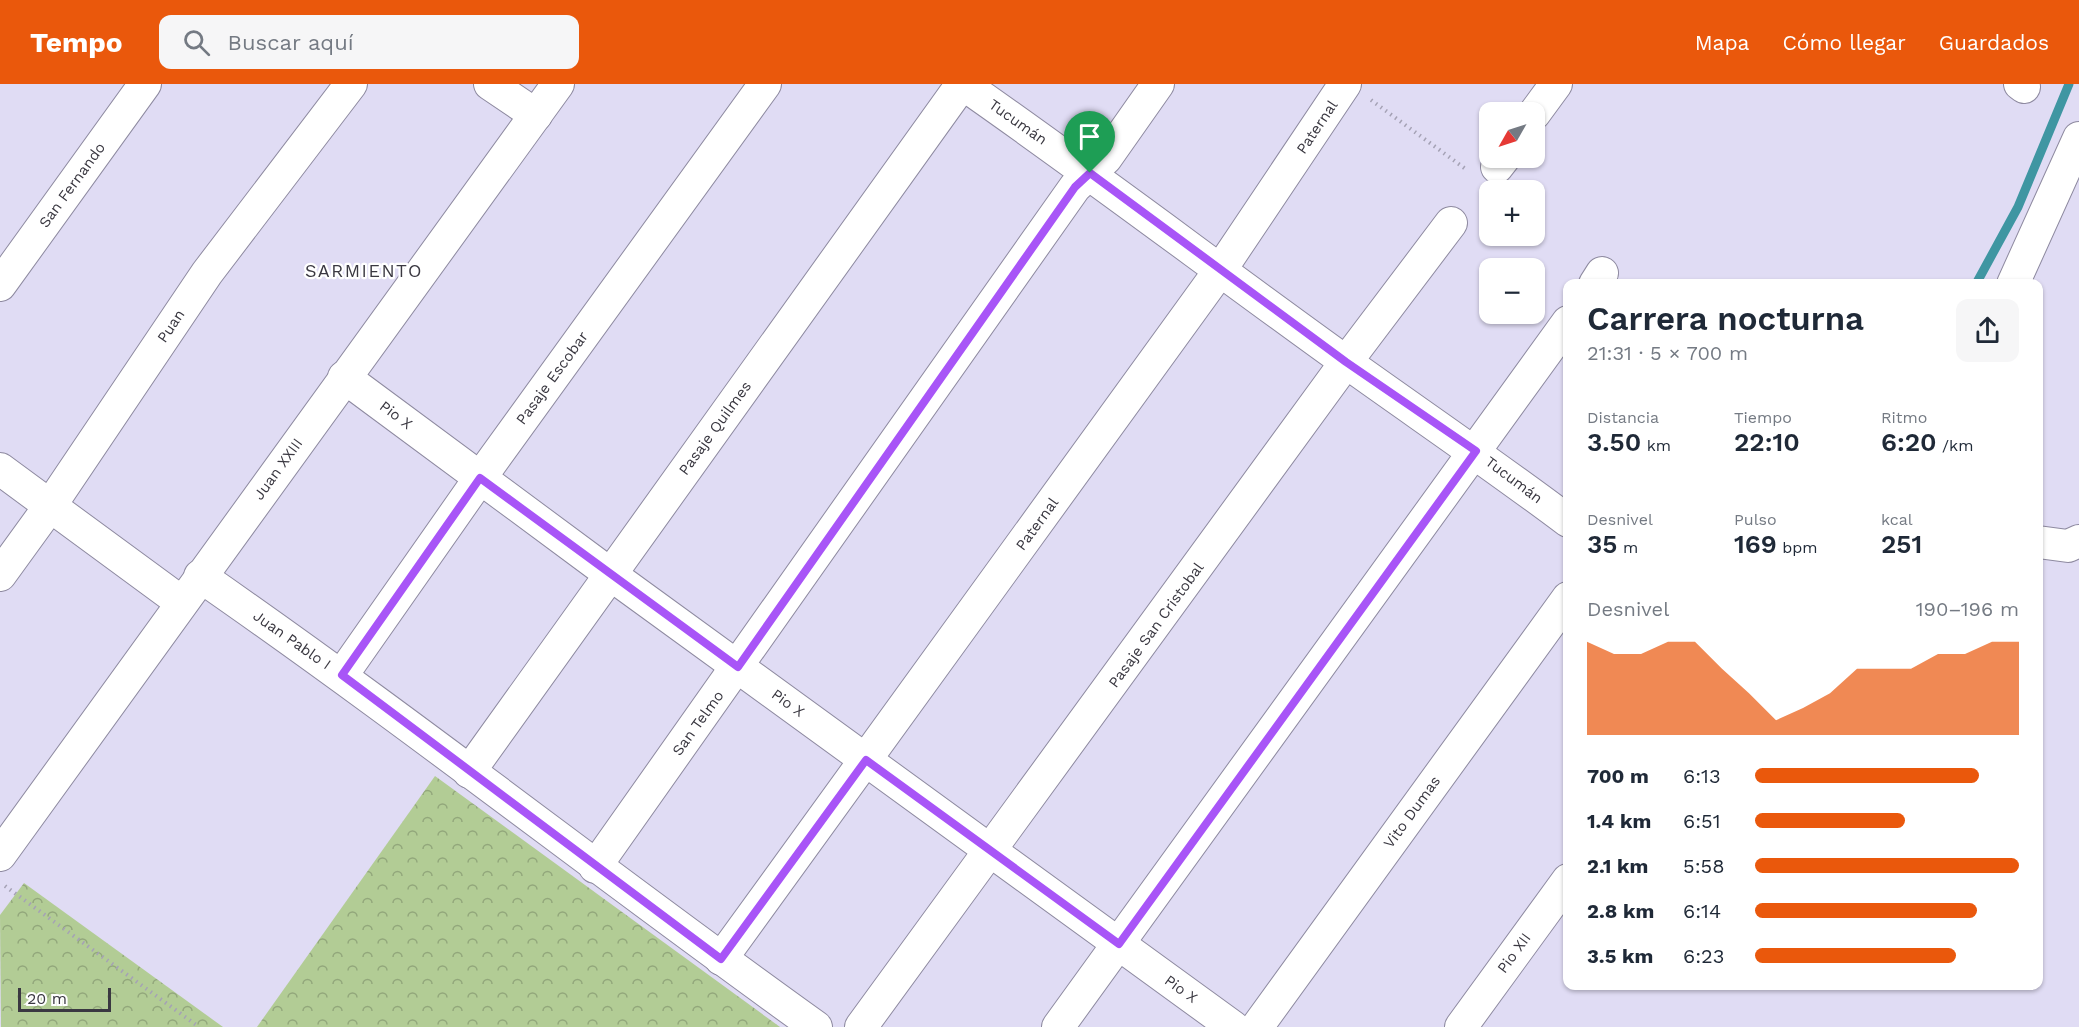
<!DOCTYPE html>
<html lang="es">
<meta charset="utf-8">
<style>
:root{--surface:#fff;--page:#f6f6f7;--text:#1f2937;--muted:#747a83;--accent:#ea580c}
body{margin:0;font-family:"Work Sans",sans-serif;background:var(--page);color:var(--text);height:100vh;display:flex;flex-direction:column;font-size:22px;white-space:nowrap}
*{box-sizing:border-box;margin:0}
p{font-size:20px;color:var(--muted)}
.icon{flex:none;width:33px;height:33px;fill:none;stroke:currentColor;stroke-width:2;stroke-linecap:round;stroke-linejoin:round}
.map{position:relative;flex:1;overflow:hidden}
.details{position:absolute;left:1563px;top:195px;width:480px;height:711px;display:flex;flex-direction:column;background:var(--surface);border-radius:12px;box-shadow:0 2px 4px #0004}
.details>*{flex:none}
.needle{width:39px;rotate:231deg}
.tools{position:absolute;left:1479px;top:18px;display:grid;gap:12px}
.tools a{display:grid;place-items:center;width:66px;height:66px;border-radius:12px;background:var(--surface);box-shadow:0 2px 4px #0004;font-size:30px}
.scale{position:absolute;left:18px;bottom:15px;width:93px;box-sizing:border-box;padding-left:6px;border:3px solid #3a3841;border-top:0;font-size:16px;line-height:21px;white-space:nowrap;color:#3a3841;-webkit-text-stroke:4px #fff;paint-order:stroke}
.pin{position:absolute;display:grid;place-items:center;width:51px;height:51px;color:#fff;margin:-62px -26px;border-radius:50% 50% 50% 0;rotate:-45deg;box-shadow:0 0 6px #0007}
.pin .icon{rotate:45deg}
.round{display:grid;place-items:center;flex:none;width:63px;height:63px;border-radius:12px;background:var(--page)}
.summary{display:flex;align-items:center;justify-content:space-between;height:102px;padding:0 24px}
h1{font-size:33px;font-weight:600;line-height:45px}
.metrics{display:grid;grid-template-columns:repeat(3,1fr);gap:9px;height:102px;padding:6px 24px}
.metrics div{display:grid;align-content:center}
.metrics b{font-size:26px;font-weight:600}
.metrics small{font-size:16px;font-weight:400}
.metrics p{font-size:16px}
.chart{height:168px;padding:12px 24px}
.chart p{display:flex;justify-content:space-between}
.chart svg{width:100%;height:108px;margin-top:6px;fill:var(--accent);opacity:.7}
ul{padding:0 24px;list-style:none;font-size:20px}
li{display:grid;grid-template-columns:96px 72px 1fr;align-items:center;height:45px}
li i{height:15px;border-radius:8px;background:var(--accent)}
header{display:flex;align-items:center;gap:36px;box-sizing:border-box;height:84px;padding:0 30px;background:var(--accent);color:#fff}
header strong{font-size:28px}
nav{display:flex;gap:33px;margin-inline-start:auto;font-size:21px}
.search{width:420px;height:54px;background:var(--page);display:flex;align-items:center;gap:15px;box-sizing:border-box;padding:0 21px;border-radius:12px;color:var(--muted);font-size:22px}
.map>svg:first-child{display:block}
.park{fill:url(#park-crowns)}
.lines{fill:none;stroke-linecap:round;stroke-linejoin:round}
.stream{stroke:#3f96a2;stroke-width:9}
.minor-casing{stroke:#8e8aa0;stroke-width:34}
.path{stroke:#a5a2b5;stroke-width:4;stroke-dasharray:1.5 4.5;stroke-linecap:butt}
.minor{stroke:#fff;stroke-width:32}
.route-casing{stroke:#fff;stroke-width:12}
.route{stroke:#a855f7;stroke-width:8}
.labels{text-anchor:middle;dominant-baseline:central;stroke-width:4.5;stroke-linejoin:round;paint-order:stroke}
.street-label{font-size:15px;fill:#3a3841;stroke:#fff}
.quarter-label{font-size:18px;letter-spacing:1.5px;fill:#3a3841;stroke:#fff}
</style>
<header>
<strong>Tempo</strong>
<div class="search"><svg class="icon" aria-label="search" viewBox="0 0 24 24"><circle cx="10" cy="10" r="6"/><path d="M15 15l6 6"/></svg>Buscar aquí</div>
<nav><a>Mapa</a><a>Cómo llegar</a><a>Guardados</a></nav>
</header>
<div class="map">
<svg width="2079" height="943" viewBox="0 0 2079 943">
<defs>
<pattern id="park-crowns" width="20" height="18" patternUnits="userSpaceOnUse" patternTransform="scale(1.5)"><rect width="20" height="18" fill="#b2cc95"/><path d="M2 6a3 3 0 1 1 6 0M12 15a3 3 0 1 1 6 0" fill="none" stroke="#92a77b"/></pattern>
</defs>
<rect width="100%" height="100%" fill="#e0dcf4"/>
<g class="park">
<path d="M435,692L780,943H257Z"/>
<path d="M24,799L223,943H1L0,831Z"/>
</g>
<g class="lines">
<path class="stream" d="M1976,200L2018,123L2069,0"/>
<g class="minor-casing">
<g id="minor">
<path d="M490,0L536,31"/>
<path d="M963,0C1092,90 1218,186 1346,278C1420,331 1495,382 1568,437"/>
<path d="M2020,0L2024,3"/>
<path d="M1534,30L1556,0"/>
<path d="M1497,83L1504,74"/>
<path d="M1595,200L1602,189"/>
<path d="M2013,200L2079,54"/>
<path d="M0,201L145,0"/>
<path d="M344,293L610,490L1233,943"/>
<path d="M0,385L181,518"/>
<path d="M2038,458L2068,462L2079,457"/>
<path d="M0,491L50,422L207,189L351,0"/>
<path d="M200,492C409,637 609,795 816,943"/>
<path d="M342,591L480,394L765,0"/>
<path d="M469,688L962,0"/>
<path d="M0,771L558,0"/>
<path d="M595,783L1075,103L1106,74L1158,0"/>
<path d="M721,875L1221,185L1345,0"/>
<path d="M861,943L1346,278L1451,139"/>
<path d="M1058,943L1568,238"/>
<path d="M1257,943L1568,514"/>
<path d="M1461,943L1568,796"/>
</g>
</g>
<g class="path">
<path d="M1371,16L1467,86"/>
<path d="M5,802L199,943"/>
</g>
<use href="#minor" class="minor"/>
</g>
<g class="lines">
<g class="route-casing">
<path id="route" d="M1090,89L1346,278L1476,367L1119,860L866,676L721,875L342,591L480,394L738,583L1075,103Z"/>
</g>
<use href="#route" class="route"/>
</g>
<g class="labels">
<g class="street-label">
<text transform="translate(1018 38) rotate(35)">Tucumán</text>
<text transform="translate(1317 43) rotate(-56)">Paternal</text>
<text transform="translate(72 101) rotate(-54)">San Fernando</text>
<text transform="translate(171 242) rotate(-56)">Puan</text>
<text transform="translate(552 294) rotate(-54)">Pasaje Escobar</text>
<text transform="translate(396 331) rotate(37)">Pio X</text>
<text transform="translate(715 344) rotate(-54)">Pasaje Quilmes</text>
<text transform="translate(278 385) rotate(-54)">Juan XXIII</text>
<text transform="translate(1514 396) rotate(37)">Tucumán</text>
<text transform="translate(1037 440) rotate(-54)">Paternal</text>
<text transform="translate(1156 541) rotate(-54)">Pasaje San Cristobal</text>
<text transform="translate(292 556) rotate(35)">Juan Pablo I</text>
<text transform="translate(788 619) rotate(36)">Pio X</text>
<text transform="translate(698 639) rotate(-54)">San Telmo</text>
<text transform="translate(1412 728) rotate(-54)">Vito Dumas</text>
<text transform="translate(1514 869) rotate(-54)">Pio XII</text>
<text transform="translate(1181 905) rotate(36)">Pio X</text>
</g>
<g class="quarter-label">
<text x="364" y="186">SARMIENTO</text>
</g>
</g>
</svg>
<div class="tools">
<a><svg class="needle" viewBox="-14 -14 28 28"><path d="M0-13l5 13h-10z" fill="#e53935"/><path d="M0 13l5-13h-10z" fill="#747a83"/></svg></a>
<a>+</a>
<a>−</a>
</div>
<div class="scale">20 m</div>
<div class="pin" style="left:1090px;top:89px;background:#1e9e55"><svg class="icon" aria-label="arrive" viewBox="0 0 24 24"><path d="M6 21V4h12l-3 4 3 4H6"/></svg></div>
<section class="details">
<div class="summary"><div><h1>Carrera nocturna</h1><p>21:31 · 5 × 700 m</p></div><a class="round"><svg class="icon" aria-label="share" viewBox="0 0 24 24"><path d="M12 15V3M7 8l5-5 5 5M5 13v7h14v-7"/></svg></a></div>
<div class="metrics">
<div><p>Distancia</p><b>3.50<small> km</small></b></div>
<div><p>Tiempo</p><b>22:10</b></div>
<div><p>Ritmo</p><b>6:20<small> /km</small></b></div>
</div>
<div class="metrics">
<div><p>Desnivel</p><b>35<small> m</small></b></div>
<div><p>Pulso</p><b>169<small> bpm</small></b></div>
<div><p>kcal</p><b>251</b></div>
</div>
<div class="chart"><p><span>Desnivel</span>190–196 m</p>
<svg viewBox="0 0 160 44" preserveAspectRatio="none"><path d="M0 44V6L10 11L20 11L30 6L40 6L50 17L60 27L70 38L80 33L90 27L100 17L110 17L120 17L130 11L140 11L150 6L160 6V44z"/></svg>
</div>
<ul>
<li><b>700 m</b>6:13<i style="width:85%"></i></li>
<li><b>1.4 km</b>6:51<i style="width:57%"></i></li>
<li><b>2.1 km</b>5:58<i style="width:100%"></i></li>
<li><b>2.8 km</b>6:14<i style="width:84%"></i></li>
<li><b>3.5 km</b>6:23<i style="width:76%"></i></li>
</ul>
</section>
</div>
